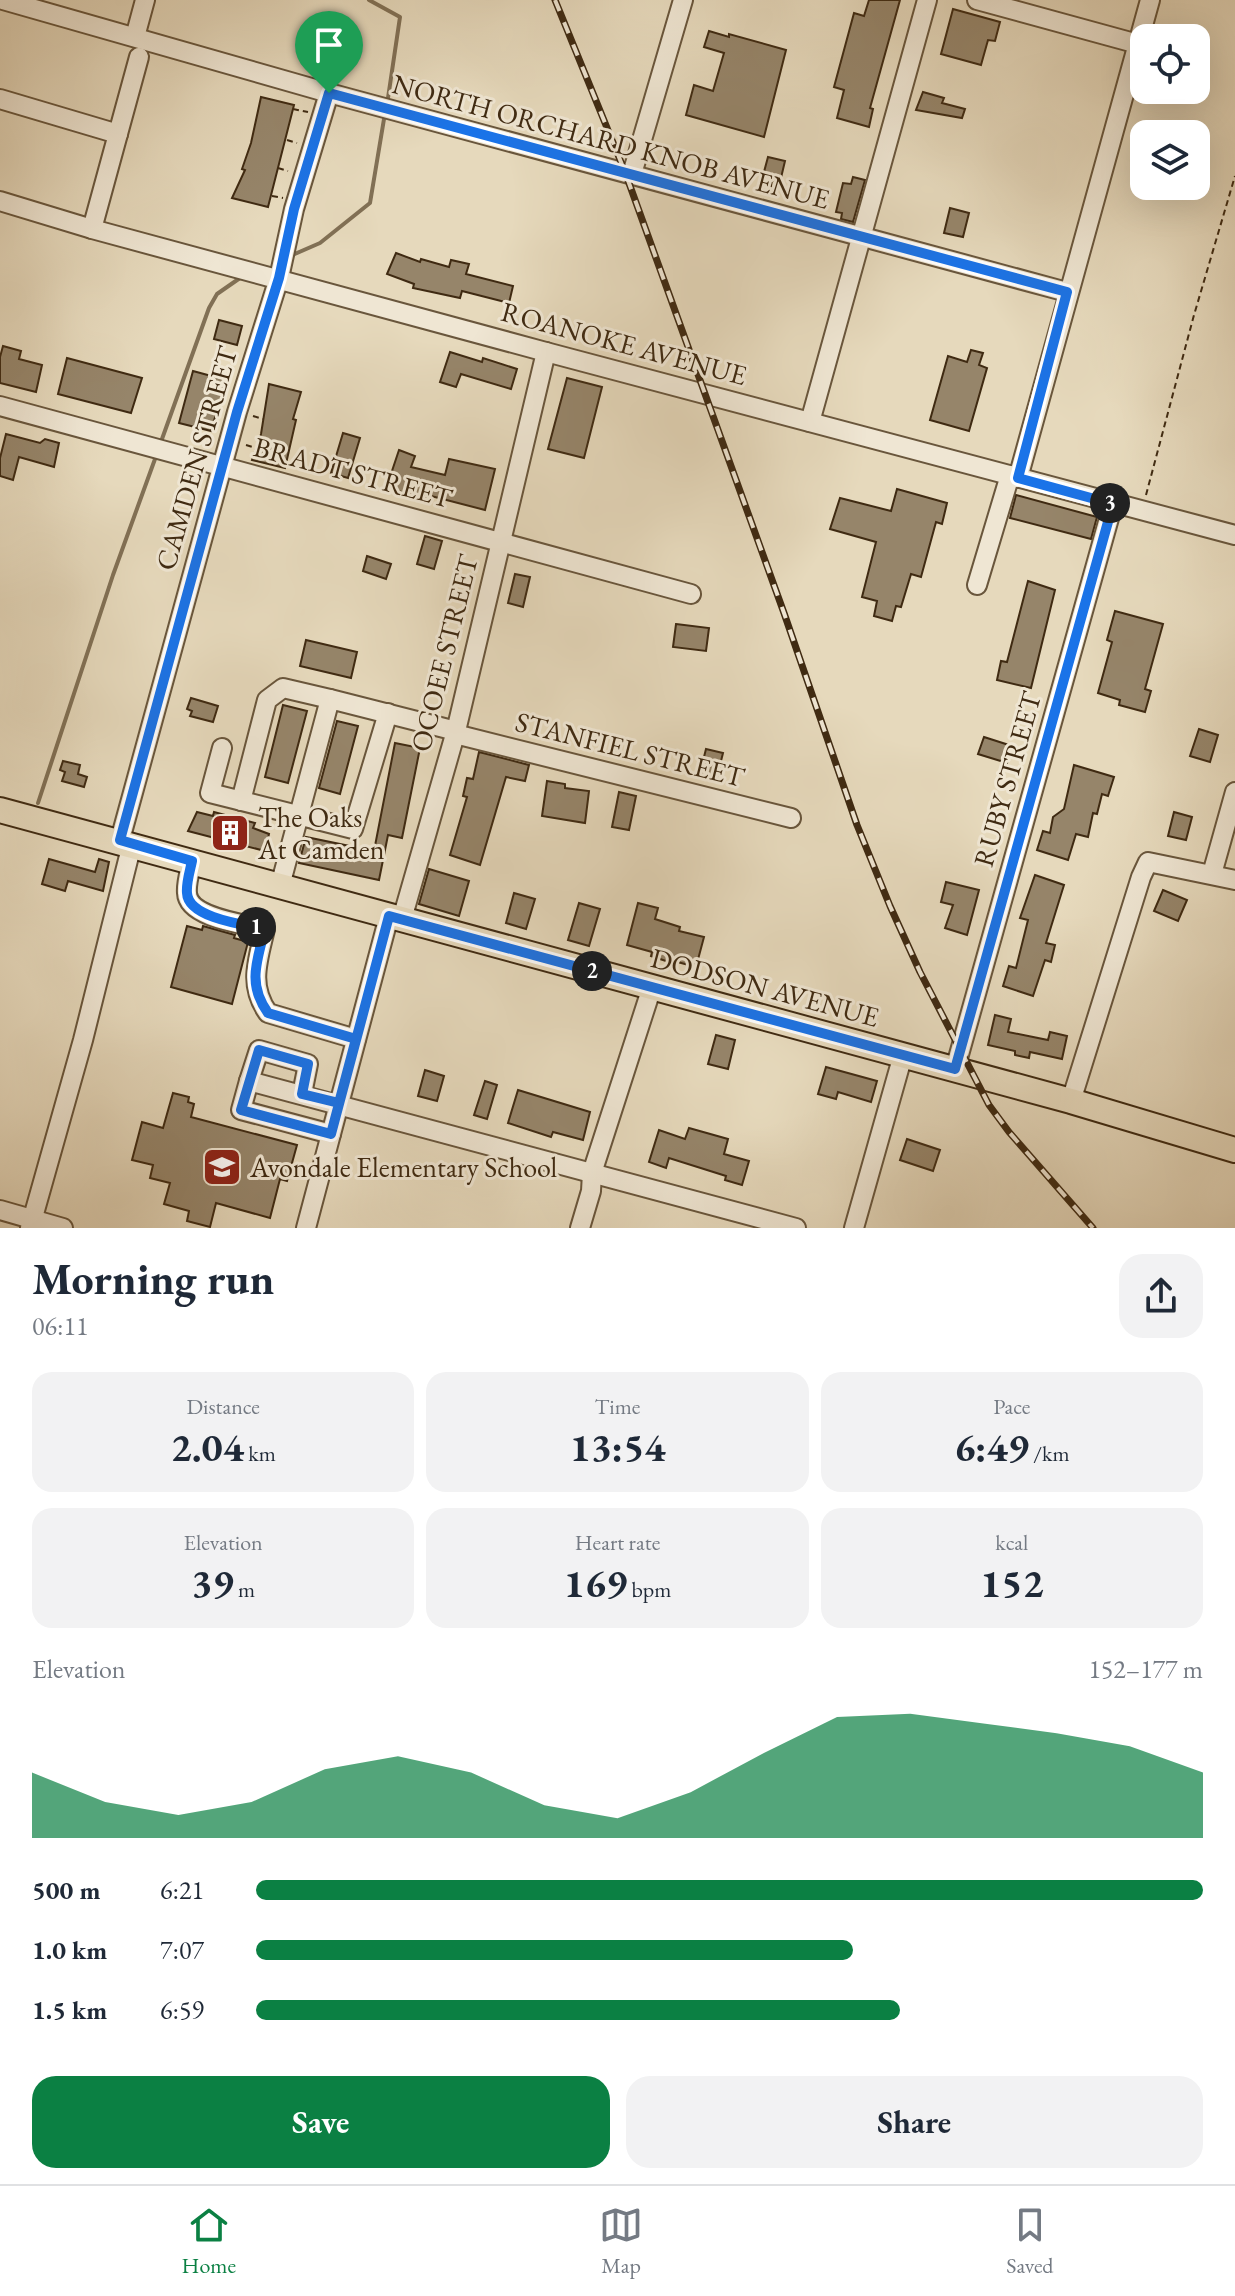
<!DOCTYPE html>
<meta charset="utf-8">
<style>
:root{--surface:#fff;--page:#f2f2f3;--text:#1f2937;--muted:#747a83;--line:#e0e1e3;--accent:#0b8043}
body{margin:0;font-family:"EB Garamond",serif;background:var(--page);color:var(--text);height:100vh;display:flex;flex-direction:column;font-size:30px;white-space:nowrap}
*{box-sizing:border-box;margin:0}
p{font-size:26px;color:var(--muted)}
.icon{flex:none;width:44px;height:44px;fill:none;stroke:currentColor;stroke-width:2;stroke-linecap:round;stroke-linejoin:round}
.map{position:relative;height:1228px;overflow:hidden}
.side{display:flex;flex-direction:column;background:var(--surface);flex:1}
.side>*{flex:none}
.tools{position:absolute;left:1130px;top:24px;display:grid;gap:16px}
.tools a{display:grid;place-items:center;width:80px;height:80px;border-radius:16px;background:var(--surface);box-shadow:0 8px 32px #0002;font-size:40px}
.pin{position:absolute;display:grid;place-items:center;width:68px;height:68px;color:#fff;margin:-82px -34px;border-radius:50% 50% 50% 0;rotate:-45deg;box-shadow:0 0 8px #0007}
.pin .icon{rotate:45deg}
.km{position:absolute;width:40px;height:40px;margin:-20px;border-radius:50%;background:#222;color:#fff;font-size:22px;line-height:40px;text-align:center}
.round{display:grid;place-items:center;flex:none;width:84px;height:84px;border-radius:24px;background:var(--page)}
.headline{display:flex;align-items:center;justify-content:space-between;height:136px;padding:0 32px}
h1{font-size:44px;font-weight:700;line-height:60px}
.metrics{display:grid;grid-template-columns:repeat(3,1fr);gap:12px;height:136px;padding:8px 32px}
.metrics div{display:grid;align-content:center;border-radius:20px;background:var(--page);text-align:center}
.metrics b{font-size:40px;font-weight:700}
.metrics small{font-size:22px;font-weight:400}
.metrics p{font-size:22px}
.chart{height:224px;padding:16px 32px}
.chart p{display:flex;justify-content:space-between}
.chart svg{width:100%;height:144px;margin-top:8px;fill:var(--accent);opacity:.7}
.cta{display:flex;gap:16px;margin-top:auto;padding:16px 32px}
.cta a{flex:1;height:92px;border-radius:24px;background:var(--accent);color:#fff;font-size:32px;font-weight:700;line-height:92px;text-align:center}
.cta a+a{background:var(--page);color:var(--text)}
ul{padding:0 32px;list-style:none;font-size:26px}
li{display:grid;grid-template-columns:128px 96px 1fr;align-items:center;height:60px}
li i{height:20px;border-radius:10px;background:var(--accent)}
.tabs{display:flex;justify-content:space-around;align-items:center;height:112px;border-top:2px solid var(--line);background:var(--surface);font-size:22px;color:var(--muted)}
.tabs a{display:grid;justify-items:center;gap:4px}
.tabs .current{color:var(--accent)}
.map>svg:first-child{display:block}
.lines{fill:none;stroke-linecap:round;stroke-linejoin:round}
.stream{stroke:#817055;stroke-width:4}
.building{fill:#96856a;stroke:#3f2a12;stroke-width:2}
.minor-casing{stroke:#69563c;stroke-width:22}
.major-casing{stroke:#3f2a12;stroke-width:28}
.path{stroke:#3f2a12;stroke-width:2;stroke-dasharray:6 4;stroke-linecap:butt}
.minor{stroke:#efe6d3;stroke-width:18}
.major{stroke:#e6d9bc;stroke-width:24}
.rail-casing{stroke:#3f2a12;stroke-width:7}
.rail{stroke:#efe6d3;stroke-width:4;stroke-dasharray:12;stroke-linecap:butt}
.route-casing{stroke:#fff;stroke-width:16}
.route{stroke:#1a73e8;stroke-width:10}
.labels{text-anchor:middle;dominant-baseline:central;stroke-width:6;stroke-linejoin:round;paint-order:stroke}
.street-label{font-size:28px;fill:#3f2a12;stroke:#efe6d3}
.poi-label{font-size:28px;fill:#3f2a12;stroke:#efe6d3;text-anchor:start}
</style>
<div class="map">
<svg width="1235" height="1228" viewBox="0 0 1235 1228">
<rect width="100%" height="100%" fill="#e6d9bc"/>
<filter id="stains"><feTurbulence type="fractalNoise" baseFrequency=".0025" numOctaves="4"/><feColorMatrix values="0 0 0 0 .2 0 0 0 0 .09 0 0 0 0 .02 0 0 0 .5 -.17"/></filter>
<radialGradient id="worn" r=".72"><stop offset=".6" stop-color="#630" stop-opacity="0"/><stop offset="1" stop-color="#630" stop-opacity=".3"/></radialGradient>
<g class="lines">
<g class="stream">
<path d="M369,0L400,17L388,98"/>
<path d="M290,256L320,243L370,203L384,119"/>
<path d="M162,439L209,308L217,294L240,278"/>
<path d="M38,803L113,575L155,459"/>
</g>
</g>
<g class="building">
<path d="M869,0H900L870,108L873,109L869,127L837,118L844,90L834,87L854,13L864,16Z"/>
<path d="M953,9L1000,22L995,41L988,40L981,65L941,54Z"/>
<path d="M709,31L729,37V34L786,50L764,137L686,115L694,85L713,91L724,53L704,47Z"/>
<path d="M923,92L944,98L942,103L965,109L962,118L916,110Z"/>
<path d="M261,97L294,105L268,207L232,198L245,170L242,169L251,143Z"/>
<path d="M768,157L785,161L780,182L772,180L771,186L761,183Z"/>
<path d="M853,177L865,180L853,222L841,219L842,213L836,212L843,183L851,184Z"/>
<path d="M950,208L969,213L963,237L944,233Z"/>
<path d="M396,253L420,262L421,259L449,267L451,260L469,264L466,274L513,286L509,303L462,291L460,298L413,288L414,284L387,274Z"/>
<path d="M219,320L242,326L237,345L214,339Z"/>
<path d="M3,346L21,351L19,359L42,365L36,392L0,383V357Z"/>
<path d="M971,350L983,353L979,365L987,368L969,431L930,420L948,356L967,362Z"/>
<path d="M450,352L482,362L483,358L517,369L511,389L461,374L456,387L440,382Z"/>
<path d="M67,358L142,378L131,413L58,394Z"/>
<path d="M193,371L226,380L211,431L179,423Z"/>
<path d="M567,378L602,387L584,458L548,449Z"/>
<path d="M269,384L301,392L293,419L296,420L285,468L252,460L261,434Z"/>
<path d="M343,433L360,438L348,478L331,473Z"/>
<path d="M6,434L40,443L45,439L59,443L54,467L19,457L13,480L0,476V458Z"/>
<path d="M399,450L415,456L411,467L445,475L449,459L495,469L485,510L431,496L430,501L415,498L387,486Z"/>
<path d="M897,489L947,503L942,524L936,522L921,577L911,574L901,607L896,606L892,621L874,616L877,601L862,597L876,542L830,529L840,498L891,511Z"/>
<path d="M1016,495L1097,517L1091,539L1010,518Z"/>
<path d="M425,536L442,541L434,569L417,564Z"/>
<path d="M367,556L391,564L386,579L363,571Z"/>
<path d="M515,574L530,577L523,607L508,603Z"/>
<path d="M1028,581L1055,590L1031,688L997,680L1001,661L1007,662Z"/>
<path d="M1115,611L1163,624L1145,689L1151,691L1145,712L1119,705L1120,700L1098,693L1112,642L1107,640Z"/>
<path d="M676,624L709,628L706,651L673,647Z"/>
<path d="M306,640L357,652L351,678L300,666Z"/>
<path d="M191,698L218,706L213,722L190,716L192,711L187,709Z"/>
<path d="M283,705L307,711L288,783L265,777Z"/>
<path d="M337,721L358,726L340,794L319,788Z"/>
<path d="M1199,729L1218,735L1210,762L1190,756Z"/>
<path d="M984,737L1012,746L1007,763L978,754Z"/>
<path d="M395,743L420,748L402,838L388,835L379,880L299,863L306,837L374,851Z"/>
<path d="M706,749L723,753L716,781L699,777Z"/>
<path d="M479,752L529,765L525,781L506,777L480,865L450,855L467,797L463,796L467,778L473,779Z"/>
<path d="M63,761L80,765L78,774L87,777L84,787L62,781L65,772L60,770Z"/>
<path d="M1074,765L1114,777L1108,796L1102,794L1097,814L1093,813L1088,837L1076,834L1068,860L1037,850L1043,831L1050,833L1053,817L1064,809Z"/>
<path d="M547,781L565,784V788L589,791L585,823L542,816Z"/>
<path d="M619,792L636,796L629,830L612,827Z"/>
<path d="M197,812L213,816L214,812L255,823L253,828L269,834L265,851L188,831Z"/>
<path d="M1174,812L1192,817L1186,840L1168,836Z"/>
<path d="M49,859L95,872L99,859L109,862L103,891L68,881L65,891L42,884Z"/>
<path d="M429,869L469,881L459,916L419,904Z"/>
<path d="M1035,875L1064,885L1046,943L1055,945L1051,962L1045,960L1033,996L1003,986L1009,966L1016,968L1028,920L1020,918Z"/>
<path d="M946,882L979,890L967,935L945,928L953,905L941,902Z"/>
<path d="M1163,890L1187,900L1178,921L1154,911Z"/>
<path d="M514,893L535,899L526,929L506,923Z"/>
<path d="M579,903L600,909L589,946L568,940Z"/>
<path d="M638,903L658,908L655,919L680,927L679,931L704,937L696,967L670,960L669,962L651,956L652,952L627,945Z"/>
<path d="M187,926L202,930L203,926L235,935L234,938L248,942L232,1004L171,987Z"/>
<path d="M995,1015L1011,1019L1008,1032L1048,1040L1050,1032L1067,1036L1062,1059L1030,1052L1029,1058L1015,1055V1051L988,1045Z"/>
<path d="M716,1035L735,1040L728,1069L708,1064Z"/>
<path d="M826,1067L877,1081L871,1102L838,1092L836,1099L818,1094Z"/>
<path d="M425,1070L444,1076L437,1101L418,1096Z"/>
<path d="M485,1081L497,1085L487,1119L474,1115Z"/>
<path d="M518,1090L590,1112L583,1140L553,1132L551,1137L508,1123Z"/>
<path d="M173,1093L189,1097L188,1102L194,1104L191,1117L297,1145L287,1181L280,1179L270,1218L216,1203L210,1227L187,1221L189,1211L164,1204L170,1183L150,1178L153,1165L132,1160L142,1122L163,1128Z"/>
<path d="M689,1128L728,1139L724,1154L749,1161L742,1185L725,1180L726,1176L669,1158L666,1168L649,1162L659,1130L685,1139Z"/>
<path d="M907,1139L940,1150L933,1171L900,1160Z"/>
</g>
<g class="lines">
<g class="minor-casing">
<g id="minor">
<path d="M3,0L329,93L1067,292"/>
<path d="M977,0L1138,44"/>
<path d="M135,37L145,0"/>
<path d="M0,99L118,134"/>
<path d="M632,174L683,0"/>
<path d="M0,201L92,229L546,352L1235,535"/>
<path d="M92,229L139,57"/>
<path d="M0,406L691,594"/>
<path d="M810,422L927,0"/>
<path d="M1018,478L1150,0"/>
<path d="M977,585L1010,475"/>
<path d="M455,734L791,818"/>
<path d="M222,748L210,793L353,829L388,713"/>
<path d="M241,801L267,700L283,688L330,699"/>
<path d="M120,840L237,412L279,278L294,209L329,93"/>
<path d="M192,861C190,871 186,883 187,893C188,918 245,924 265,929C258,960 248,985 268,1013L356,1039"/>
<path d="M1212,874L1235,792"/>
<path d="M280,886L330,699L456,731"/>
<path d="M402,919L456,731L546,352"/>
<path d="M955,1069L1113,504"/>
<path d="M249,1081L259,1050L308,1064L302,1094"/>
<path d="M1071,1101L1141,877L1148,862L1235,880"/>
<path d="M331,1134L241,1110L249,1081L796,1228"/>
<path d="M0,1210L63,1228"/>
<path d="M30,1228L83,1040L132,844"/>
<path d="M306,1228L389,916"/>
<path d="M580,1228L591,1191L592,1173L652,987"/>
<path d="M854,1228L903,1055"/>
</g>
</g>
<g class="major-casing">
<path id="major" d="M0,810L1071,1101L1235,1150"/>
</g>
<g class="path">
<path d="M293,109L308,112"/>
<path d="M287,140L297,143"/>
<path d="M278,168L288,171"/>
<path d="M272,196L283,198"/>
<path d="M253,416L263,419"/>
<path d="M246,445L256,448"/>
<path d="M1146,495L1194,315L1235,176"/>
</g>
<use href="#minor" class="minor"/>
<use href="#major" class="major"/>
<g class="rail-casing">
<path id="rail" d="M555,0L625,172L784,613L857,825L890,906L920,972L989,1105L1009,1132L1093,1228"/>
</g>
<use href="#rail" class="rail"/>
</g>
<g class="lines">
<g class="route-casing">
<path id="route" d="M329,93L294,209L279,278L237,412L120,840L192,861C190,871 186,883 187,893C188,918 245,925 265,929C257,961 247,984 268,1013L356,1039L339,1103L302,1094L308,1064L259,1050L241,1110L331,1134C350,1062 369,989 389,916L955,1069L1113,504L1018,478L1067,292L329,93"/>
</g>
<use href="#route" class="route"/>
</g>
<defs>
<g id="building-square" transform="scale(2)"><rect x="-9" y="-9" width="18" height="18" rx="4" fill="#8f2418" stroke="#efe6d3"/><path d="M-4-6H4V6H1V3H-1V6H-4ZM-2.5-4.3h1.7v1.8h-1.7ZM.8-4.3h1.7v1.8H.8ZM-2.5-1h1.7V.8h-1.7ZM.8-1h1.7V.8H.8Z" fill="#fff"/></g>
<g id="school-square" transform="scale(2)"><rect x="-9" y="-9" width="18" height="18" rx="4" fill="#8f2418" stroke="#efe6d3"/><path d="M0-5L7-2L0 1L-7-2ZM-4 1L0 2.5L4 1V4Q0 6-4 4Z" fill="#fff"/></g>
</defs>
<g fill-rule="evenodd">
<use href="#building-square" x="230" y="833"/>
<use href="#school-square" x="222" y="1167"/>
</g>
<g class="labels">
<g class="street-label">
<text transform="translate(611 141) rotate(15)">NORTH ORCHARD KNOB AVENUE</text>
<text transform="translate(624 343) rotate(15)">ROANOKE AVENUE</text>
<text transform="translate(196 458) rotate(-74)">CAMDEN STREET</text>
<text transform="translate(353 472) rotate(15)">BRADT STREET</text>
<text transform="translate(444 653) rotate(-76)">OCOEE STREET</text>
<text transform="translate(630 749) rotate(14)">STANFIEL STREET</text>
<text transform="translate(1007 779) rotate(-74)">RUBY STREET</text>
<text transform="translate(765 987) rotate(15)">DODSON AVENUE</text>
</g>
<g class="poi-label">
<text x="258" y="817">The Oaks<tspan x="258" dy="32">At Camden</tspan></text>
<text x="250" y="1167">Avondale Elementary School</text>
</g>
</g>
<rect width="100%" height="100%" filter="url(#stains)"/>
<rect width="100%" height="100%" fill="url(#worn)"/>
</svg>
<div class="tools">
<a><svg class="icon" aria-label="locate" viewBox="0 0 24 24"><circle cx="12" cy="12" r="6"/><path d="M12 2v4M12 18v4M2 12h4M18 12h4"/></svg></a>
<a><svg class="icon" aria-label="layers" viewBox="0 0 24 24"><path d="M12 4l9 5-9 5-9-5zM3 14l9 5 9-5"/></svg></a>
</div>
<div class="pin" style="left:329px;top:93px;background:#1e9e55"><svg class="icon" aria-label="arrive" viewBox="0 0 24 24"><path d="M6 21V4h12l-3 4 3 4H6"/></svg></div>
<b class="km" style="left:256px;top:927px">1</b>
<b class="km" style="left:592px;top:971px">2</b>
<b class="km" style="left:1110px;top:503px">3</b>
</div>
<section class="side">
<div class="headline"><div><h1>Morning run</h1><p>06:11</p></div><a class="round"><svg class="icon" aria-label="share" viewBox="0 0 24 24"><path d="M12 15V3M7 8l5-5 5 5M5 13v7h14v-7"/></svg></a></div>
<div class="metrics">
<div><p>Distance</p><b>2.04<small> km</small></b></div>
<div><p>Time</p><b>13:54</b></div>
<div><p>Pace</p><b>6:49<small> /km</small></b></div>
</div>
<div class="metrics">
<div><p>Elevation</p><b>39<small> m</small></b></div>
<div><p>Heart rate</p><b>169<small> bpm</small></b></div>
<div><p>kcal</p><b>152</b></div>
</div>
<div class="chart"><p><span>Elevation</span>152–177 m</p>
<svg viewBox="0 0 160 44" preserveAspectRatio="none"><path d="M0 44V24L10 33L20 37L30 33L40 23L50 19L60 24L70 34L80 38L90 30L100 18L110 7L120 6L130 9L140 12L150 16L160 24V44z"/></svg>
</div>
<ul>
<li><b>500 m</b>6:21<i style="width:100%"></i></li>
<li><b>1.0 km</b>7:07<i style="width:63%"></i></li>
<li><b>1.5 km</b>6:59<i style="width:68%"></i></li>
</ul>
<div class="cta"><a>Save</a><a>Share</a></div>
</section>
<nav class="tabs">
<a class="current"><svg class="icon" aria-label="home" viewBox="0 0 24 24"><path d="M3 11l9-7 9 7M6 9v11h12V9"/></svg>Home</a>
<a><svg class="icon" aria-label="map" viewBox="0 0 24 24"><path d="M3 6l6-2 6 2 6-2v14l-6 2-6-2-6 2zM9 4v14M15 6v14"/></svg>Map</a>
<a><svg class="icon" aria-label="saved" viewBox="0 0 24 24"><path d="M7 4h10v16l-5-4-5 4z"/></svg>Saved</a>
</nav>
